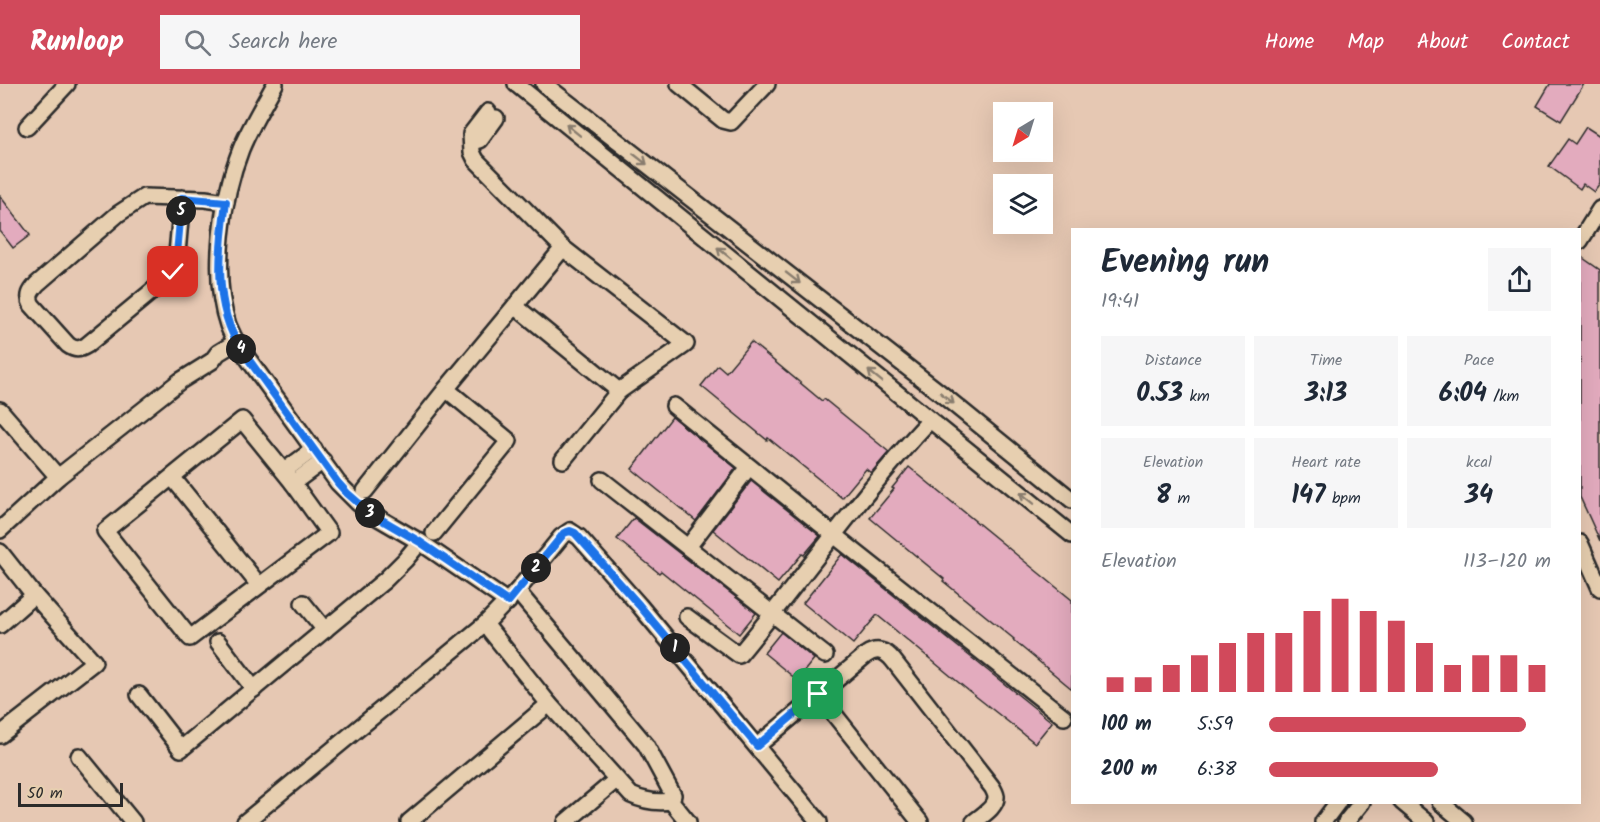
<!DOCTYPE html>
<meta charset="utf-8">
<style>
:root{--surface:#fff;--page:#f6f6f7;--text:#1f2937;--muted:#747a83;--accent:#d1495b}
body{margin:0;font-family:Kalam,sans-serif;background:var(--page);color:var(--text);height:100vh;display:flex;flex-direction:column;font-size:22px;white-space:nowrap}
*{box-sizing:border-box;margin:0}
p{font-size:20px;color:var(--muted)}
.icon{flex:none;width:33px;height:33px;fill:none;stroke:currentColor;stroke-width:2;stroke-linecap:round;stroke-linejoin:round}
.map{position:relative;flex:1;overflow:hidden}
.details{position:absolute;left:1071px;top:144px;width:510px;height:576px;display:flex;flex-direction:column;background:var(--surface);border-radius:0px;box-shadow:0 6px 24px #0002}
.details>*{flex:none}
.needle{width:39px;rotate:218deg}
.buttons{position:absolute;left:993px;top:18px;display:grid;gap:12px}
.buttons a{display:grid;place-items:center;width:60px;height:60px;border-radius:0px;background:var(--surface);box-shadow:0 6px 24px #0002;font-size:30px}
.scale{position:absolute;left:18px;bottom:15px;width:105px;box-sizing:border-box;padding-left:6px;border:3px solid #2b2b2b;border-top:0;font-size:16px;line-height:21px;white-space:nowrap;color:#2b2b2b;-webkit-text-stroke:4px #e7cfb0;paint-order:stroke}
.pin{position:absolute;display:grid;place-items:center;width:51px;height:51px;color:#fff;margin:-26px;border-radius:12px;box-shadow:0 3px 9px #0006}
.km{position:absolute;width:30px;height:30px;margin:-15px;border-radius:50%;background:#222;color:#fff;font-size:16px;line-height:30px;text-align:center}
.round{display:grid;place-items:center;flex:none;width:63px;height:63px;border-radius:0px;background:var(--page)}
.head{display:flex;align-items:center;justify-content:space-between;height:102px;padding:0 30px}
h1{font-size:33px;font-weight:800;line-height:45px}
.stats{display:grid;grid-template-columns:repeat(3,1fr);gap:9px;height:102px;padding:6px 30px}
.stats div{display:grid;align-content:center;border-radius:0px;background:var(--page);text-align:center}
.stats b{font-size:26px;font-weight:800}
.stats small{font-size:16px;font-weight:400}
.stats p{font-size:16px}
.chart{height:168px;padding:12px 30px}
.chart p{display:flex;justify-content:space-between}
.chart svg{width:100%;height:108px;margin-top:6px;stroke:var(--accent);stroke-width:6}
ul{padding:0 30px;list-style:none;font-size:20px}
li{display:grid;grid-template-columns:96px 72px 1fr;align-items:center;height:45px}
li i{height:15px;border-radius:8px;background:var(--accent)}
header{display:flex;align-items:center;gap:36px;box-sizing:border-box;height:84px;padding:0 30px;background:var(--accent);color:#fff}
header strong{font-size:28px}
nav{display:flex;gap:33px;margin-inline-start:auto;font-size:21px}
.search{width:420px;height:54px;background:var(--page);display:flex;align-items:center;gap:15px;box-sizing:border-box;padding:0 21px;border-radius:0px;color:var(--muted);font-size:22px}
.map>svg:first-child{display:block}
.building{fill:#e3abbe;stroke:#2b2b2b;stroke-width:1.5}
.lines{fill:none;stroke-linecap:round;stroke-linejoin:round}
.minor-casing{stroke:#2b2b2b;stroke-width:20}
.minor{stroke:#e7cfb0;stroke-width:15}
.oneway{stroke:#897d6e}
.route-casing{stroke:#fff;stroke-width:12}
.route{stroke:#1a73e8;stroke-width:8}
</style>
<header>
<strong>Runloop</strong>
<div class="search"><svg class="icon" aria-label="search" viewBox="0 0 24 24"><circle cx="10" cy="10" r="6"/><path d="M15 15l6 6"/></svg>Search here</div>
<nav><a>Home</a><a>Map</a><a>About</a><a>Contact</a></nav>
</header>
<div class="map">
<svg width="1600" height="738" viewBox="0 0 1600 738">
<rect width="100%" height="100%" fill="#e6c8b3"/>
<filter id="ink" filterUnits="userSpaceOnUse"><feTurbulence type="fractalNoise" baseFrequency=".0167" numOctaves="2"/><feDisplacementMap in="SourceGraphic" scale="12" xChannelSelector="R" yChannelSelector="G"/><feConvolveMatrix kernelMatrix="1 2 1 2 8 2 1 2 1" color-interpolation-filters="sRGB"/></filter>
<g filter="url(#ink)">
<g class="building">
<path d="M1550,0H1584L1561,37L1537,22Z"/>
<path d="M1586,43L1600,52V100L1594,108L1583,100L1580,105L1549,82L1568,55L1575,60Z"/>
<path d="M0,112L30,151L13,164L0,147Z"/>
<path d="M1580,172L1600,186V457L1580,413Z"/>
<path d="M751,258L822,317L824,315L889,368L871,389L866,385L842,414L768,354L767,356L701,302L718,281L726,288Z"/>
<path d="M672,333L736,384L696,437L632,385Z"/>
<path d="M909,383L1072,516V605L1013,556L1014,555L943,497L944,495L870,434L894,405L892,404Z"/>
<path d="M751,397L820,452L804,471L802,470L778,499L713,446Z"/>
<path d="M634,434L756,529L739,550L661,487L659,489L617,455Z"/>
<path d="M842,470L1052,638L1035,659L964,603L877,531L853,560L803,519Z"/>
<path d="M781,548L814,575L797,596L764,569Z"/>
</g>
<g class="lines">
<g class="minor-casing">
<g id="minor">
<path d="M275,0C263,22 250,43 241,65C222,113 211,192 228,241C231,249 236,258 241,265L338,399L357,418L370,429L420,458L508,518"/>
<path d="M516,0L1072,451"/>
<path d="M544,0L939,308L1072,416"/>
<path d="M679,0L723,36L731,38L767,0"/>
<path d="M488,28L471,50L472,68L476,76L563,164L686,260L619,307"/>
<path d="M27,43L67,0"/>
<path d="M472,58L480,56L496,34"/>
<path d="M182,114L176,181L168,194L87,261C79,266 75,266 68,261L32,221C27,212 31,207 37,200L118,130L144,113L205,115L226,118"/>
<path d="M1580,157L1600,125"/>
<path d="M515,222L619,307L563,376"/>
<path d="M674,322L834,451L1064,633"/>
<path d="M0,326L58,393"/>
<path d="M242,336L293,399L329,449L190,554L105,447Z"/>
<path d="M284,387L314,365"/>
<path d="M172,393L259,501"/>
<path d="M602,396L825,571"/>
<path d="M293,399L323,377"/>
<path d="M365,407L446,305L563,164"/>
<path d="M0,446L58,393L180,297L212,277L218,269L236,258"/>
<path d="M434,449L509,357L446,305"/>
<path d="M1580,459L1600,504"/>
<path d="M688,463L749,383"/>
<path d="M0,468L34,511L94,578L0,651"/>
<path d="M517,507L646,661L673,711L671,717L688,738"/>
<path d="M303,519L325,546"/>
<path d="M687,533L739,571C803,494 861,410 930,336"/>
<path d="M485,540L549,620L631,711C644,717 657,719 671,717"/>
<path d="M0,541L34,511"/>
<path d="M218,558L254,605"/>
<path d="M818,610L920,738"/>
<path d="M139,611L181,665L385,496L405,476L420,458"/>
<path d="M757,662L866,571C876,564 885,566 893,576L992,703C993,704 996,711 996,712C997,723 981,732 974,738"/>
<path d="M79,672L133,738"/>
<path d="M1402,718L1426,738"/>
<path d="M1440,718L1464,738"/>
<path d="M245,738L485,540L517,507L561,453L570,447L579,453L639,521L819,738"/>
<path d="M409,738L549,620"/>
<path d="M566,738L616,696"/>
<path d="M1323,738L1338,718"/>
<path d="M1346,738L1362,718"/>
</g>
</g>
<use href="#minor" class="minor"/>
</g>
<defs><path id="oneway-shaft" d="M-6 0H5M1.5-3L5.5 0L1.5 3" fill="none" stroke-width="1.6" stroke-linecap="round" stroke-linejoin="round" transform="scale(1.5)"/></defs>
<g class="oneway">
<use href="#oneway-shaft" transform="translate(573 46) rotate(-141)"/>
<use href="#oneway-shaft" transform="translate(640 75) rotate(38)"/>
<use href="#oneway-shaft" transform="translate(724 169) rotate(-141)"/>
<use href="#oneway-shaft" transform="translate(793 194) rotate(38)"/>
<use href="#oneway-shaft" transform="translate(875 292) rotate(-141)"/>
<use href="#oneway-shaft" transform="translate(947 314) rotate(39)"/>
<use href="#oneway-shaft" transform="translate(1027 414) rotate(-141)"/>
</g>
</g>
<g class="lines" filter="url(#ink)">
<g class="route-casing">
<path id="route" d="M173,188L176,181L182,114L226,118C219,168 213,221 241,265L338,399L347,409L370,429L420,458L508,518L561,453L564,449L570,447L575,449L639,521L757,662L818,610"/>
</g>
<use href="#route" class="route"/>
</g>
</svg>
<div class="buttons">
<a><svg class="needle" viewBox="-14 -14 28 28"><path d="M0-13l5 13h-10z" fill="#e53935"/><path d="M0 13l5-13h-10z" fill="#747a83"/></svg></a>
<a><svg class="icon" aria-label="layers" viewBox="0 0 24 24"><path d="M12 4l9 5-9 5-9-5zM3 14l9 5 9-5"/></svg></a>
</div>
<div class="scale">50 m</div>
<div class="pin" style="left:818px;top:610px;background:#1e9e55"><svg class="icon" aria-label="arrive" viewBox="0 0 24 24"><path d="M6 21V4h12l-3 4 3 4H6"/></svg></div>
<div class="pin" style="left:173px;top:188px;background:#d93025"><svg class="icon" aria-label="check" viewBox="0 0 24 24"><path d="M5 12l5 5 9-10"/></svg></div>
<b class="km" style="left:675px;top:564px">1</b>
<b class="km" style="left:536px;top:484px">2</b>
<b class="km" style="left:370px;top:429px">3</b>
<b class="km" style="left:241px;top:265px">4</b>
<b class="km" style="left:181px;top:127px">5</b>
<section class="details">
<div class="head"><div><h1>Evening run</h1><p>19:41</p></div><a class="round"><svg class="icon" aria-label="share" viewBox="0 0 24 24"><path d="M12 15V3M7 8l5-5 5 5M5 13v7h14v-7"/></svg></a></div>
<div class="stats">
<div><p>Distance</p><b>0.53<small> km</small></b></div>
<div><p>Time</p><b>3:13</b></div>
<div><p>Pace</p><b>6:04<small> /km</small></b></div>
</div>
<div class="stats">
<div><p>Elevation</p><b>8<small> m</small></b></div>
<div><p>Heart rate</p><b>147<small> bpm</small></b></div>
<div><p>kcal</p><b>34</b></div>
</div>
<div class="chart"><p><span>Elevation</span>113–120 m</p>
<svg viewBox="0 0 160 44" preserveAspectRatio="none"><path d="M5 44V38M15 44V38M25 44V33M35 44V29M45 44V24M55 44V20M65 44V20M75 44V11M85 44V6M95 44V11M105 44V15M115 44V24M125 44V33M135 44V29M145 44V29M155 44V33"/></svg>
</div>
<ul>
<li><b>100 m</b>5:59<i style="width:91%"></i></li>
<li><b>200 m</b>6:38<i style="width:60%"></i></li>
</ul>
</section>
</div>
